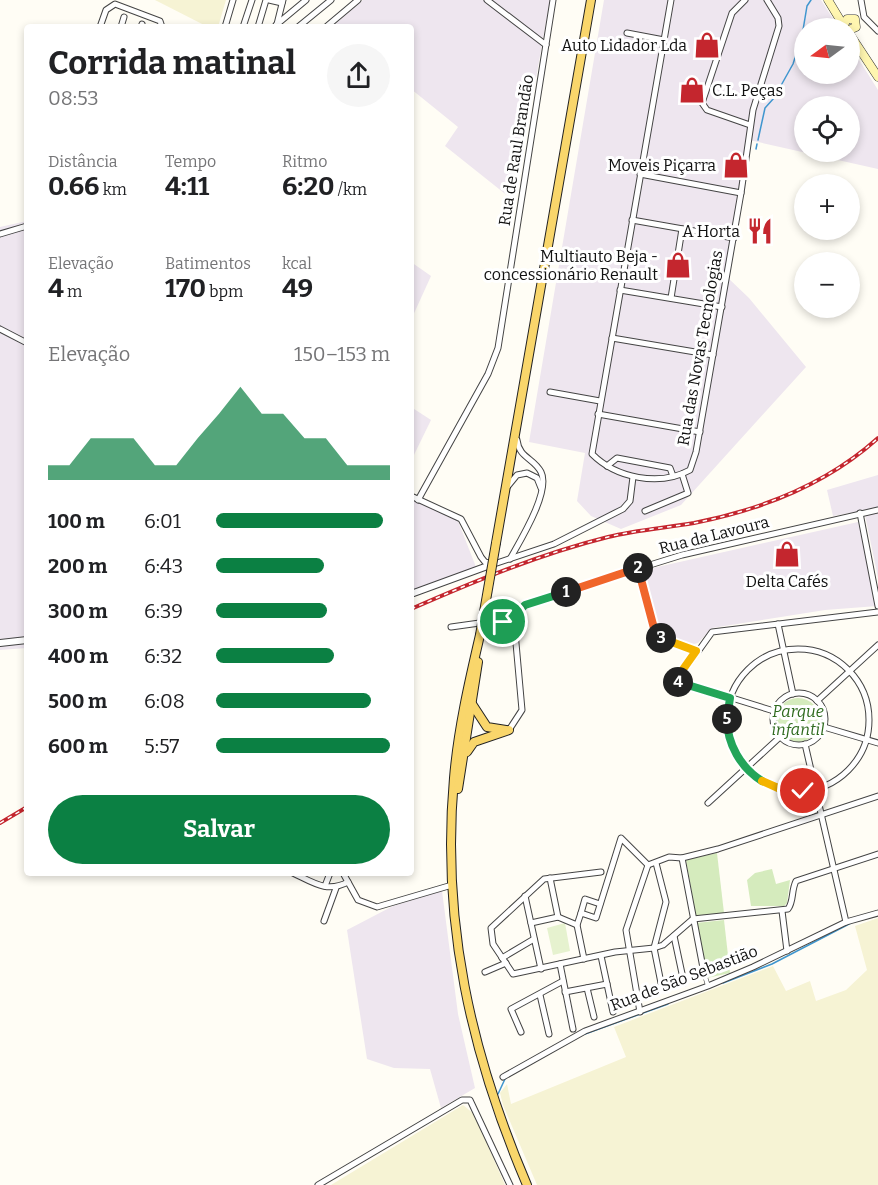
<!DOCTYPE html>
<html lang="pt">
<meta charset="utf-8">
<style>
:root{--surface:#fff;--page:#f6f6f6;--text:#202124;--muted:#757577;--accent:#0b8043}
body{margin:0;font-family:Bitter,serif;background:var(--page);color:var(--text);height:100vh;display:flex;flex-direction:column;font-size:22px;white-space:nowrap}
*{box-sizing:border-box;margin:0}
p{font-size:20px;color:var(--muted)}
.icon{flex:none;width:33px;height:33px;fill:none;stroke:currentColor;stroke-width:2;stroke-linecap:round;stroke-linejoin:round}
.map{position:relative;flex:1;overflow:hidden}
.side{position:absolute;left:24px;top:24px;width:390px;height:852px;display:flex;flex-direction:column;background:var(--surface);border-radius:6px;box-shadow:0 3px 9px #0003}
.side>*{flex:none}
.needle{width:39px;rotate:255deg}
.buttons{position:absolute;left:794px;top:18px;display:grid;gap:12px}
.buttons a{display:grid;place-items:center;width:66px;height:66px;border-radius:50%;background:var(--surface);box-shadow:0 3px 9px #0003;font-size:30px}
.pin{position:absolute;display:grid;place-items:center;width:51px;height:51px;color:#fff;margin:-26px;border:3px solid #fff;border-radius:50%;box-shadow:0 2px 6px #0007}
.km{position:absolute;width:30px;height:30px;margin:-15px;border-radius:50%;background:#222;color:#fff;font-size:16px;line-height:30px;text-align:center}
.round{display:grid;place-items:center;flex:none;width:63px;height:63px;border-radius:32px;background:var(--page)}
.summary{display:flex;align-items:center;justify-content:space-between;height:102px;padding:0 24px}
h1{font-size:33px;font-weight:700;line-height:45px}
.stats{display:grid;grid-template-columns:repeat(3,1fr);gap:9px;height:102px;padding:6px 24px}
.stats div{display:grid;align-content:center}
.stats b{font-size:26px;font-weight:700}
.stats small{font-size:16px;font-weight:400}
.stats p{font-size:16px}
.chart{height:168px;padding:12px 24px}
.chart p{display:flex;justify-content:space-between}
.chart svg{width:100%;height:108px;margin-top:6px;fill:var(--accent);opacity:.7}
.button{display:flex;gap:12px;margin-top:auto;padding:12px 24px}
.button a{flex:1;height:69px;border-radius:36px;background:var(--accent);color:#fff;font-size:24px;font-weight:700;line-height:69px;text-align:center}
ul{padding:0 24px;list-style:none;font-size:20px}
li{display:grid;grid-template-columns:96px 72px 1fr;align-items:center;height:45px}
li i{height:15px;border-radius:8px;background:var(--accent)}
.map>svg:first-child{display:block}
.industrial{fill:#eee6ef;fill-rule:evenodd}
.farmland{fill:#f6f3d4}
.green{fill:#d5ebbd}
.pitch{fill:#e6f2cf}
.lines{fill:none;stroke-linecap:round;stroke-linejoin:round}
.stream{stroke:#3f96cf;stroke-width:1.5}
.pedestrian-casing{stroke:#444;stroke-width:5}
.minor-casing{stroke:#444;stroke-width:7}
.tertiary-casing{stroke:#444;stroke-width:8}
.secondary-casing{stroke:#333;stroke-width:9}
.primary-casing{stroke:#222;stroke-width:10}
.pedestrian{stroke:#fff;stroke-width:4}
.minor{stroke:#fff;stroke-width:5}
.tertiary{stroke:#fff;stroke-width:6}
.secondary{stroke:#fff6b0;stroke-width:8}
.primary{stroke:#f9d66b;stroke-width:8}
.rail-casing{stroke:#c4262e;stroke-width:4}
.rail{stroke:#fff;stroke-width:1.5;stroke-dasharray:4.5;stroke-linecap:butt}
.primary-bridge-casing{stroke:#222;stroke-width:10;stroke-linecap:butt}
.primary-bridge{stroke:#f9d66b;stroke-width:8}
.split-1-casing{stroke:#fff;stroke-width:12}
.split-2-casing{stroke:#fff;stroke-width:12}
.split-3-casing{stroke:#fff;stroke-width:12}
.split-4-casing{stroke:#fff;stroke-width:12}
.split-5-casing{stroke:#fff;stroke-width:12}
.split-6-casing{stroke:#fff;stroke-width:12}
.split-7-casing{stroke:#fff;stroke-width:12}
.split-1{stroke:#22a559;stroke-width:8}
.split-2{stroke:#f0652b;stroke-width:8}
.split-3{stroke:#f0652b;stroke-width:8}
.split-4{stroke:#f5b400;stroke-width:8}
.split-5{stroke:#22a559;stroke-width:8}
.split-6{stroke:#22a559;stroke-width:8}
.split-7{stroke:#f5b400;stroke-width:8}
.labels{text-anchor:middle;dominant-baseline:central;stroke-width:6;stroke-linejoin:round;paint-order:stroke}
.poi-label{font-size:16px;fill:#111;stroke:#fff;text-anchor:end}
.street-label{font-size:16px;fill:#111;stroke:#fff}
.park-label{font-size:16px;font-style:italic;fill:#2f6b1f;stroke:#fff}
</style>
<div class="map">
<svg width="878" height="1185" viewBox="0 0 878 1185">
<rect width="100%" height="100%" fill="#fffdf5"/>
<g class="industrial">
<path d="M363,0H550L514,201L445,146L458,127L411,89V27H337L334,25Z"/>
<path d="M604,0H821L839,28H804V74H849V44L878,90V169L749,140L727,277L749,298L806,367L681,505L621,529L591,516L577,501L585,453L529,442ZM804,106H849V152H804Z"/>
<path d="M27,221V648L0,650V227Z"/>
<path d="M411,262L431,276L411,320Z"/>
<path d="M411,407L431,420L411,461Z"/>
<path d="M878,475V508L833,516L827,490Z"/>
<path d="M411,498L458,521L476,567L411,596Z"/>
<path d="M878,513V578L865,515Z"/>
<path d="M858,522L877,606L825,610L712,628L698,643L690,645L677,643L658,632L644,570Z"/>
<path d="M442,891L458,1014L475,1088L441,1108L430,1069L394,1068L367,1059L347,930L393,906Z"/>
</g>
<g class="farmland">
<path d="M155,0H226L218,27H208Z"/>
<path d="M878,918V1185H537L503,1105L500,1093L507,1084L511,1104L626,1057L614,1027L773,966L786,991L810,981L816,1001L846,990L867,970L855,926Z"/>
<path d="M463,1105L474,1114L505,1185H331Z"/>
</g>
<g class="green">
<circle cx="798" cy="720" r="22"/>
<path d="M717,853L724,913L696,916L686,860Z"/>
<path d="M772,869L776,884L790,880L787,903L784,906H751L747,880L755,873Z"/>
<path d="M724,920L730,973L707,978L696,923Z"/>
</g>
<path class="pitch" d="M565,923L570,951L553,955L547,928Z"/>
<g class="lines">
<g class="stream">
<path d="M758,140L765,108L774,98L793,64L802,36L807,6L811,0"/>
<path d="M756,149L757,144"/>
<path d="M723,983L772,964L851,923"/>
<path d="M585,1034L668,1004"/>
<path d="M498,1094L505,1079"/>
</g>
<g class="pedestrian-casing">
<path id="pedestrian" d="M704,973L708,986"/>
</g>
<g class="minor-casing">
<g id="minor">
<path d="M269,0L282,3"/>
<path d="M487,0L546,45"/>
<path d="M671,0L592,454C616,478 659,487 690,470L696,452L741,193L753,110L779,26L778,18L767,0"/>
<path d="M745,0L732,13L702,103L707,110L750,125"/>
<path d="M861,0L864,17L878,31"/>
<path d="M277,24L283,0"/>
<path d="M276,25L306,0"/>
<path d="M100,27L106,10L115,4L160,21L162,27"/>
<path d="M121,27L124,17"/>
<path d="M141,27L142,24"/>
<path d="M225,27L233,0"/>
<path d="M243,27L252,0"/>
<path d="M258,27L266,0"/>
<path d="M298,27L331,0"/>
<path d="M326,27L358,0"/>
<path d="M627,33L664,40"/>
<path d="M640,174L741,193"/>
<path d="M632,220L734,238"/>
<path d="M0,234L27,226"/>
<path d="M620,290L722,307"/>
<path d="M671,298L682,229"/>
<path d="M0,329L27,343"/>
<path d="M612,338L713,355"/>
<path d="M550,392L600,401"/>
<path d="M598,414L700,432"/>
<path d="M607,466L617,458L670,468L673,476"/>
<path d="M508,486L517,475L527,473L537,478L541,488"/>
<path d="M411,496L461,519L481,557L485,562L494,564L554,544L623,509L630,501L633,477"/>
<path d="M418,500L488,374L498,348L553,0"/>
<path d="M645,511L688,493L682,474"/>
<path d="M860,513L878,606"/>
<path d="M510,559C520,541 551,491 541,472C534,458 519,458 517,440"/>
<path d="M639,568L655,632L663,640L696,651"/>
<circle cx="508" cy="615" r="8"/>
<path d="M512,608L682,555L878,510"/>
<path d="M778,624L793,694"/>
<path d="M451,627L501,620"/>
<circle cx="798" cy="720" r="71"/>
<circle cx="799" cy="719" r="26"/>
<path d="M817,701L878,645"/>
<path d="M774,711L677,681L712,632L878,612"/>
<path d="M824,727L878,743"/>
<path d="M509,730L522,710L514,621"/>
<path d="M805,744L846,922"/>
<path d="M708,803L780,737"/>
<path d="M682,858L704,973"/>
<path d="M656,863L666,902L654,948L662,988"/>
<path d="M648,865L669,857L682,858L718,849L878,796"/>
<path d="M601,872L544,879L491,928L493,944L513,974L615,952L654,948L663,945L693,919L788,909C794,901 791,891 796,881L878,854"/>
<path d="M293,873C314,883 327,893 348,882"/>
<path d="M343,873L358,900L377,907L452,885"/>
<path d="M550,878L558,917"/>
<path d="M325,886L330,873"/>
<path d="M525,896L541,969"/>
<path d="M782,911L787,951"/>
<path d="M581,913L585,899L600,904"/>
<path d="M324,921L336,888"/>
<path d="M531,923L558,917L577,925"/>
<path d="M674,936L684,983"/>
<path d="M601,956L613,1012"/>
<path d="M502,958L534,939"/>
<path d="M584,959L577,925L581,913L596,918L621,838L648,865"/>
<path d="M560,964L573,1029"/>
<path d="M485,972L506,963"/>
<path d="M587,988L594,1017"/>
<path d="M565,992L607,984"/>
<path d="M540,995L549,1034"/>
<path d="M640,1012L626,930L648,865"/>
<path d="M521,1032L511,1009L563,981"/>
<path d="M503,1077L585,1031L708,986L753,967L846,922L878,913"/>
<path d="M318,1185L462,1100H470L510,1185"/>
</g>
</g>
<g class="tertiary-casing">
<g id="tertiary">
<path d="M411,594L493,564"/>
<path d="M0,643L27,640"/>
</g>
</g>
<g class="secondary-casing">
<g id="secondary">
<path d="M828,0L845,28"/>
<path d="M844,25L847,19H855L856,27L849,30"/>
<path d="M849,33L878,77"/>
</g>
</g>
<g class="primary-casing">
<g id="primary">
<path d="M496,543L591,0"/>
<path d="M480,635C469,682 458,730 454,778C441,922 471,1054 527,1185"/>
<path d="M472,704L487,727L506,730"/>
<path d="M467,752L474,742L509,730"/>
<path d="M458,789L478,662"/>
</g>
</g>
<use href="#pedestrian" class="pedestrian"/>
<use href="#minor" class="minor"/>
<use href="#tertiary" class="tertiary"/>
<use href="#secondary" class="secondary"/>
<use href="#primary" class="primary"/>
<g class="rail-casing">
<g id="rail">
<path d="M411,609C475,581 540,554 608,537C636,530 665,528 694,523C760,510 827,484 878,438"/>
<path d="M0,823L27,807"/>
</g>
</g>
<use href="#rail" class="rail"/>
<g class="primary-bridge-casing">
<path id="primary-bridge" d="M480,635L496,543"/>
</g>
<use href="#primary-bridge" class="primary-bridge"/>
</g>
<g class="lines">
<g class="split-1-casing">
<path id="split-1" d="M503,622H512L516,614L525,605L566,592"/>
</g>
<g class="split-2-casing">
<path id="split-2" d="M566,592L638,568"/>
</g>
<g class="split-3-casing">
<path id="split-3" d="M638,568L655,632L661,638"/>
</g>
<g class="split-4-casing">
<path id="split-4" d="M661,638L696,651L679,675L678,682"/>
</g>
<g class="split-5-casing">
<path id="split-5" d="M678,682L730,698L727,719"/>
</g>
<g class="split-6-casing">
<path id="split-6" d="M727,719C727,744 741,768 762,781"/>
</g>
<g class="split-7-casing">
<path id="split-7" d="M762,781L778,788L803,791"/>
</g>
<use href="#split-1" class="split-1"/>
<use href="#split-2" class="split-2"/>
<use href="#split-3" class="split-3"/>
<use href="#split-4" class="split-4"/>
<use href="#split-5" class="split-5"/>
<use href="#split-6" class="split-6"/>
<use href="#split-7" class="split-7"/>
</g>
<defs>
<g id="shop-bare" transform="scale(2.07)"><path d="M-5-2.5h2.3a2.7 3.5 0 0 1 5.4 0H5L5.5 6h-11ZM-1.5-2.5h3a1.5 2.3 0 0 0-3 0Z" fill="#c4262e" stroke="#fff" stroke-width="2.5" paint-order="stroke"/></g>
<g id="restaurant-bare" transform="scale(2.07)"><path d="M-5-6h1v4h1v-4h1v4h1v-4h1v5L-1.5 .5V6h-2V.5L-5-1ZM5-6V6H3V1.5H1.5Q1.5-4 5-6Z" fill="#c4262e" stroke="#fff" stroke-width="2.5" paint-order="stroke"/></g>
</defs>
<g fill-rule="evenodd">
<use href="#shop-bare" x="707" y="45"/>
<use href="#shop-bare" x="692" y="90"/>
<use href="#shop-bare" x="736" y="165"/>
<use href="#restaurant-bare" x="760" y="231"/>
<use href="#shop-bare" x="678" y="265"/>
<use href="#shop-bare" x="787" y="554"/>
</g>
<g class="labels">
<g class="poi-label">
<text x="687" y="45">Auto Lidador Lda</text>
<text x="712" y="90" text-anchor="start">C.L. Peças</text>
<text x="716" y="165">Moveis Piçarra</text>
<text x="740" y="231">A Horta</text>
<text x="658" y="256">Multiauto Beja -<tspan x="658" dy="18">concessionário Renault</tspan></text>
<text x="787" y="581" text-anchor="middle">Delta Cafés</text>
</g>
<g class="street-label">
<text transform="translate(516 150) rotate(-81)">Rua de Raul Brandão</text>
<text transform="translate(700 348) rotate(-80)">Rua das Novas Tecnologias</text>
<text transform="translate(714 535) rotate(-14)">Rua da Lavoura</text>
<text transform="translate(684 978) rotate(-21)">Rua de São Sebastião</text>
</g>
<g class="park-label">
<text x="798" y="711">Parque<tspan x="798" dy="18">infantil</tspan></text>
</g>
</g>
</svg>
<div class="buttons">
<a><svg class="needle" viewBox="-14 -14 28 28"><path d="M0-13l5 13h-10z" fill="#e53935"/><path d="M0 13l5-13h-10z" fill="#757577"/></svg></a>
<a><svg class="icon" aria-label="locate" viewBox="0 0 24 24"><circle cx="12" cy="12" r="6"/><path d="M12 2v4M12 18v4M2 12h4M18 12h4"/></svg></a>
<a>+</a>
<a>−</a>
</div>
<div class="pin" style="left:503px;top:622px;background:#1e9e55"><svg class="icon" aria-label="arrive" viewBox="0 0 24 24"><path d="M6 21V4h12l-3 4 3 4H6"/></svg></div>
<div class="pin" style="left:803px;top:791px;background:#d93025"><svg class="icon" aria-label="check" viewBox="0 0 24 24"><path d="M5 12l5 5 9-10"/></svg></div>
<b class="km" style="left:566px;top:592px">1</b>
<b class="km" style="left:638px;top:568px">2</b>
<b class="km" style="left:661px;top:638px">3</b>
<b class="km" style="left:678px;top:682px">4</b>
<b class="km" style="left:727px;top:719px">5</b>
<section class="side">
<div class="summary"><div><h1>Corrida matinal</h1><p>08:53</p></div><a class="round"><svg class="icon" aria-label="share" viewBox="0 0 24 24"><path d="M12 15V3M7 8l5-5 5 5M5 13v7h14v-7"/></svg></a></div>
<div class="stats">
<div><p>Distância</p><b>0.66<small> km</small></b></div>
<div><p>Tempo</p><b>4:11</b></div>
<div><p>Ritmo</p><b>6:20<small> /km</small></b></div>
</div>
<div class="stats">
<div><p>Elevação</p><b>4<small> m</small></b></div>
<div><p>Batimentos</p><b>170<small> bpm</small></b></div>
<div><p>kcal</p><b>49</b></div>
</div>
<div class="chart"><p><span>Elevação</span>150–153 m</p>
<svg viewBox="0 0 160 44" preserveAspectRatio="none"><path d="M0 44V38L10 38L20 27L30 27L40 27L50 38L60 38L70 27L80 17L90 6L100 17L110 17L120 27L130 27L140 38L150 38L160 38V44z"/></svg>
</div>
<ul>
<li><b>100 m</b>6:01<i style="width:96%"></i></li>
<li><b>200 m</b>6:43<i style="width:62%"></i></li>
<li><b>300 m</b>6:39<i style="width:64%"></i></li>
<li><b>400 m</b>6:32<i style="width:68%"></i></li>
<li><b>500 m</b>6:08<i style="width:89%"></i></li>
<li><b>600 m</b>5:57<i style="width:100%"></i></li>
</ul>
<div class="button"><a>Salvar</a></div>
</section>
</div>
